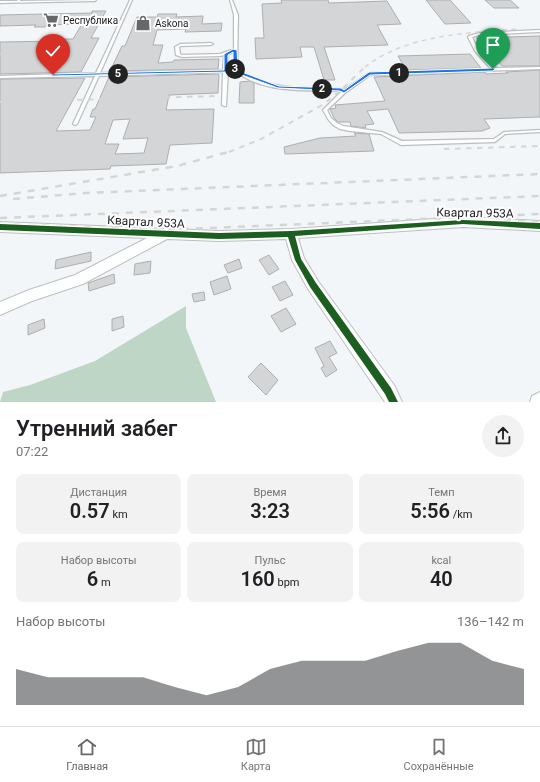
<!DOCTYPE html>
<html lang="ru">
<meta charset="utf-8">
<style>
:root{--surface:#fff;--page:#f2f2f2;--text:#202124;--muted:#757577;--line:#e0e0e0;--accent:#66686a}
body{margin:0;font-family:Roboto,sans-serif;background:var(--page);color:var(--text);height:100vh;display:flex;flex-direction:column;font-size:15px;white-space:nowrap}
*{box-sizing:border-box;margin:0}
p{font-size:13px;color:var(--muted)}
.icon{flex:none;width:22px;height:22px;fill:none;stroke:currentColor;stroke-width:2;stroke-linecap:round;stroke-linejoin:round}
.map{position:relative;height:402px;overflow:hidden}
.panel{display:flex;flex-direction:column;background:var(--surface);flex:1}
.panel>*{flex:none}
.pin{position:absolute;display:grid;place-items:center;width:34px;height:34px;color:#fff;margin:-41px -17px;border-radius:50% 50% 50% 0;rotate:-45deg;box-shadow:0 0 4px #0007}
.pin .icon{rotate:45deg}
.km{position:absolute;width:20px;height:20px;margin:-10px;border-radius:50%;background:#222;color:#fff;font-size:11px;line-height:20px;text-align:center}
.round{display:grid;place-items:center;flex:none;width:42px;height:42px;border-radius:21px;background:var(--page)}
.headline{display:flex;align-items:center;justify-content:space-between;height:68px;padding:0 16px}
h1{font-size:22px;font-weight:600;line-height:30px}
.metrics{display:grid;grid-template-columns:repeat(3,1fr);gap:6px;height:68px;padding:4px 16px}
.metrics div{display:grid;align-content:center;border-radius:8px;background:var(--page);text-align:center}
.metrics b{font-size:20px;font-weight:600}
.metrics small{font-size:11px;font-weight:400}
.metrics p{font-size:11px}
.chart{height:112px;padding:8px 16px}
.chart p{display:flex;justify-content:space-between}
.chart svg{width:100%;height:72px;margin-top:4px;fill:var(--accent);opacity:.7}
.tabs{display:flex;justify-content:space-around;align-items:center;height:56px;border-top:1px solid var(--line);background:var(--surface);font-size:11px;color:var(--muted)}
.tabs a{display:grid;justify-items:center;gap:2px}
.tabs .current{color:var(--accent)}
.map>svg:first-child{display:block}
.forest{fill:#bed6c6}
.building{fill:#d3d5d6;stroke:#acaeaf;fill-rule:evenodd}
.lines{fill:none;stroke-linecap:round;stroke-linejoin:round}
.lane-casing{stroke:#bdbec0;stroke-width:2.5}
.street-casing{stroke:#bdbec0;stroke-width:2}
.lane{fill:#fdfefe;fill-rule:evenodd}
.street{fill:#fdfefe;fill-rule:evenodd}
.rail-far2{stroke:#d4d6d6;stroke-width:1.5;stroke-dasharray:4.5 4.5;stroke-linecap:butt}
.rail-far1{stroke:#d4d6d6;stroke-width:2;stroke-dasharray:5.5 5.5;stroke-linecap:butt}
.rail{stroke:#d4d6d6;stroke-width:2.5;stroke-dasharray:7 7;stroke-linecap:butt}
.cycleway-casing{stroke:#fff;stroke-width:2}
.cycleway{fill:#1b5e20;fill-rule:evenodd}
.route{fill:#1a73e8;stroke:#fff}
.labels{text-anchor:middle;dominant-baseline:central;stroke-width:4;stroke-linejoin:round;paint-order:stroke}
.far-poi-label{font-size:10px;fill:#1a1c1d;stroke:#fff;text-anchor:start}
.street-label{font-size:12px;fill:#1a1c1d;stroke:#fff}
</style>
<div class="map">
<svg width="540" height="402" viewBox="0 0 540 402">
<rect width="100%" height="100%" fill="#f3f6f8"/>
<path class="forest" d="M186,306V328L216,402H0L3,392L30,385L95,361Z"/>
<g class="building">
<path d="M281,0H328L329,3L387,1L401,24L377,25L388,45L324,47L335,80H324L314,47H300L302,57L256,59L255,38H264L262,4L282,3Z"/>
<path d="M426,0H450L471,23L445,24Z"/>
<path d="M485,0H510L519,8H494Z"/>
<path d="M92,11H106L91,38H99L81,72L0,74V42L61,41L63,39H73L82,24L46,25L45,27H34L36,25L0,26V15L92,13Z"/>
<path d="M158,14H177L176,17L203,16L202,24L222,23L221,31L185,32L186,29L157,30L153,45H163L158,63L173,62L174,60L219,59L218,69L110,71L122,46H125L137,17H157Z"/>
<path d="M540,36V66H502L476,38Z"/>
<path d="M470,54L481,68L406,70L398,56Z"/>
<path d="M540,70V117L484,119L490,128L482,131L399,133L388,109L367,111L374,124L365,125L366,128L351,126L350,122H338L334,118L330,109L336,108L335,105L385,101L374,77L485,72L486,74L508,73L506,72Z"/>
<path d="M218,74L219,75L218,93L169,95L166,110L214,109L212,143L170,145L166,164L111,166L110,169L0,173V79L85,78L56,131L90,130L96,117H90L93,109H95L109,77ZM130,119L123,139L148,138L144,153L115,154L119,144H105L113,120Z"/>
<path d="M250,81L254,83V103H239L240,82Z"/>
<path d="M354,133L369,134L374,151L285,154L284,147L320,138L356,136Z"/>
<path d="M91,252V261L55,269L56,260Z"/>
<path d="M269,255L279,269L269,275L259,260Z"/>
<path d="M239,259L242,268L228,273L224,265Z"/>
<path d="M151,261L150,273L134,275L135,264Z"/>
<path d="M114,274L115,283L89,291L88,283Z"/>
<path d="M227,276L231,289L214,295L210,282Z"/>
<path d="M285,281L293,295L280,301L272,287Z"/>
<path d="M204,292L205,300L194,302L192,294Z"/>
<path d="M286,308L296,324L281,332L271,316Z"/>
<path d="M123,316L124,327L112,331V319Z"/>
<path d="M44,319L45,328L28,335V325Z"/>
<path d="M330,341L337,353L329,357L337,370L326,377L321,368L324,366L315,348Z"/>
<path d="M261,363L278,380L266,395L248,377Z"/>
</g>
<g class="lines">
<g class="lane-casing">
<g id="lane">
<path d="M18,0H20V1L96,0L95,1L0,3V1H17Z"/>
<path d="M130,0H132L100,73L223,70L224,55L220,56L182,57L176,55L175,47L180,44L211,43L213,44L211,45L181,46L179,47L180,54L182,55L220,54L234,49V15L230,0H232L238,15L237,69C240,71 244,74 248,76C275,90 311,88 341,89L344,90L369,73L491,69L475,51L468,37L469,36L479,33L540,30V32L479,35L472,37L478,50L495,68L540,67V69L370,75L345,93L327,110L331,118L337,123L343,126L382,132L402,141L494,139L504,132L540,130V132L505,134L495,142L401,145L381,134L350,131L340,129L333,125L328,119L323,110L341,92L340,91C309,90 272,93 244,77C241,75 237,72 234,70V52L228,54V71L226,106H224L222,105L223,72L99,76L77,124L75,125L73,124L95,76L0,78V76L96,73Z"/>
</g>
</g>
<g class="street-casing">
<g id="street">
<path d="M463,217L540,221V231L463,227L298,238L304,258L318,281L394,385L402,402H385L308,289L292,260L286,239L219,241L167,239L83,284L32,301L0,315V302L29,290L75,275L147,238L0,232V222L219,231L291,229Z"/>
<path d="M540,392V402H530L532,396Z"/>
</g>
</g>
<use href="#lane" class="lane"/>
<use href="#street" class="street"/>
<g class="rail-far2">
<path d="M0,54L65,53"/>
<path d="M365,67C405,35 471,32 520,29"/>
</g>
<g class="rail-far1">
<path d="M0,102L217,96"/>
<path d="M444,149L540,146"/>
<path d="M229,152L261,139L324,104L341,90L366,66"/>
</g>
<g class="rail">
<path d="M0,196L177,166L232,151"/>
<path d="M13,199L86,193L540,174"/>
<path d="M0,218L540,196"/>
<path d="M504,220L540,222"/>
<path d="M0,224L162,230L540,214"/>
</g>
<g class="cycleway-casing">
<path id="cycleway" d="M463,220L540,223V229L463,224L295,236L301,259L316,283L391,388L398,402H389L385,394L310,287L295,260L288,237L219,239L0,230V224L219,233L291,231Z"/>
</g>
<use href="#cycleway" class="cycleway"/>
</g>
<path class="route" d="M233,49L237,50L238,69L242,72L279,86L341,88L344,90L369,72L493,68L495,69L493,71L370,75L344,93L340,91L278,88L239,74L233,69V52L228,55V71L226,72L53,76L51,75L53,74L224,70V54Z"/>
<defs>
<g id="supermarket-bare" transform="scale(1.2)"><path d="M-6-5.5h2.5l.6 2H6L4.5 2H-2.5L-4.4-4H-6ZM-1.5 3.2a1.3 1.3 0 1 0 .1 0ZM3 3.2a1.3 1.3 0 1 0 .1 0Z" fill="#66686a" stroke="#fff" stroke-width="2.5" paint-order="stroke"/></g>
<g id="shop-bare" transform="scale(1.2)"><path d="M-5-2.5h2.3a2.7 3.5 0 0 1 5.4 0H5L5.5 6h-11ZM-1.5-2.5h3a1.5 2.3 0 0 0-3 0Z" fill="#66686a" stroke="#fff" stroke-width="2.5" paint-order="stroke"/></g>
</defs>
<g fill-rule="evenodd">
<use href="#supermarket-bare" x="51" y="20"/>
<use href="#shop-bare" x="143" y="23"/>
</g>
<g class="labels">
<g class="far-poi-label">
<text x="63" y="20">Республика</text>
<text x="155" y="23">Askona</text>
</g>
<g class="street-label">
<text transform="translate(475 213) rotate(1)">Квартал 953А</text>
<text transform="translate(146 222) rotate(3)">Квартал 953А</text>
</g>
</g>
</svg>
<div class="pin" style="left:493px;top:69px;background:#1e9e55"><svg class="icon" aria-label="arrive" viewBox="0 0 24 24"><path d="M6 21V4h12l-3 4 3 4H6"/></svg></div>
<div class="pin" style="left:53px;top:75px;background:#d93025"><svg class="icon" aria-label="check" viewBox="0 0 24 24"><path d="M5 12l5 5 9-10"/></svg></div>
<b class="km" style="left:399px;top:73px">1</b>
<b class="km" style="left:322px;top:89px">2</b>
<b class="km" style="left:235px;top:69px">3</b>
<b class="km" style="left:118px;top:74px">5</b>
</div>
<section class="panel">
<div class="headline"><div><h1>Утренний забег</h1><p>07:22</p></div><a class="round"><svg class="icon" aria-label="share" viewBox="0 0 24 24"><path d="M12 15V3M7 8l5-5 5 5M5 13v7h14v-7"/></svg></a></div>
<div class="metrics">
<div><p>Дистанция</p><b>0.57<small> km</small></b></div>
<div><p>Время</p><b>3:23</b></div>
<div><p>Темп</p><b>5:56<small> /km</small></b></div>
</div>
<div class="metrics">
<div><p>Набор высоты</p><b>6<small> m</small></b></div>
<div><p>Пульс</p><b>160<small> bpm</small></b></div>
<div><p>kcal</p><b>40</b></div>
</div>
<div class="chart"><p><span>Набор высоты</span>136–142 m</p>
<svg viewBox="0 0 160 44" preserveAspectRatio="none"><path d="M0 44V22L10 27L20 27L30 27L40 27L50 33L60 38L70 33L80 22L90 17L100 17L110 17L120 11L130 6L140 6L150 17L160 22V44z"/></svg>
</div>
</section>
<nav class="tabs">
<a class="current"><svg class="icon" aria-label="home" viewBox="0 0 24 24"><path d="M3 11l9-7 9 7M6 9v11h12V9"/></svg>Главная</a>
<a><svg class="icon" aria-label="map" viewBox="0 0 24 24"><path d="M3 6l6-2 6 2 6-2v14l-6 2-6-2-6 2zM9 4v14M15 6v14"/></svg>Карта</a>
<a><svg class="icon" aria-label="saved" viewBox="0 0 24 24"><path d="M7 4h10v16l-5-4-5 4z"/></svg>Сохранённые</a>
</nav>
